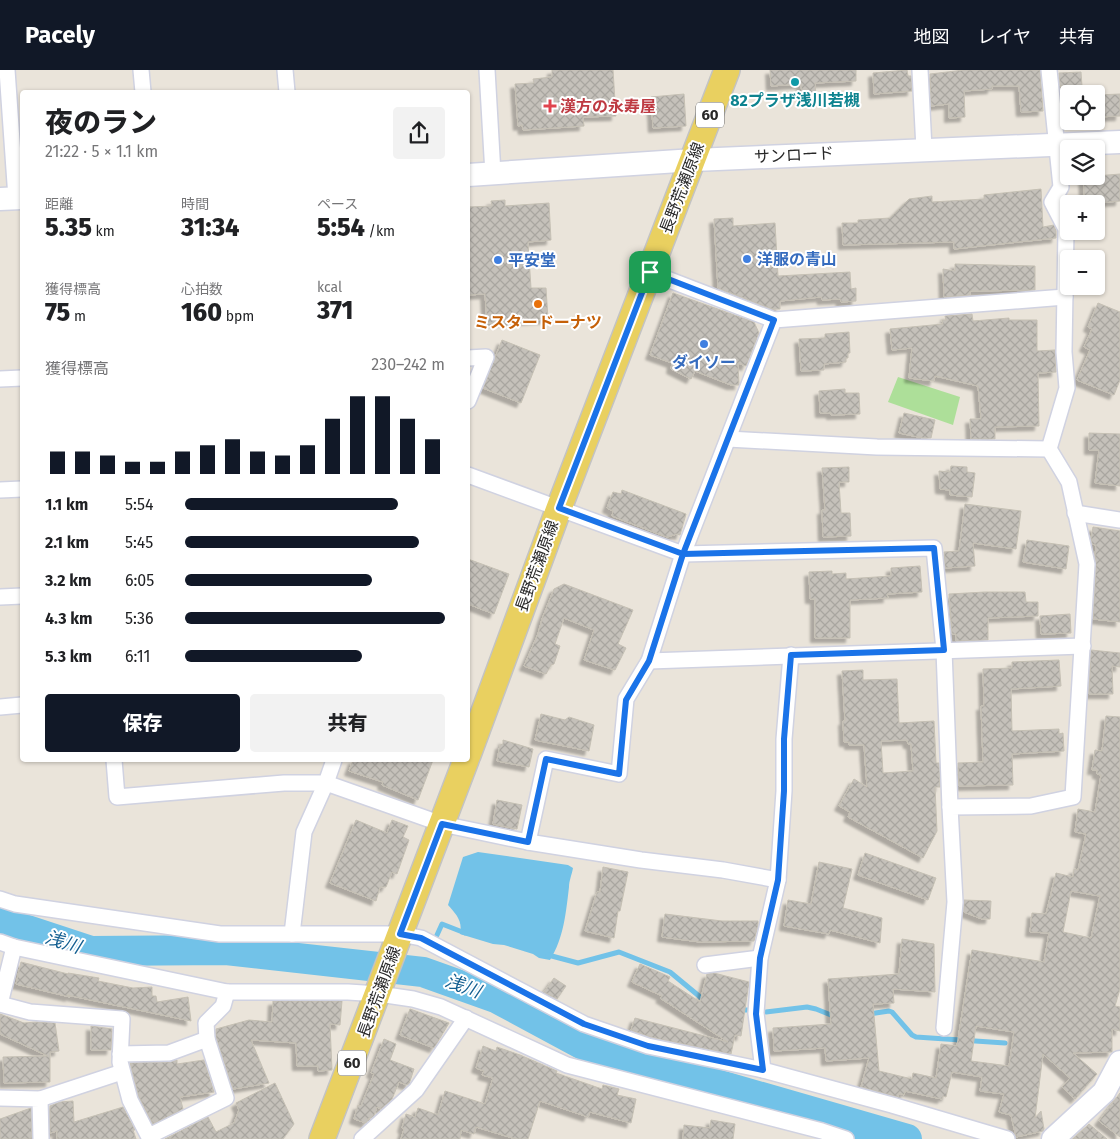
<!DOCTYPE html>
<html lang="ja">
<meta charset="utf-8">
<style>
:root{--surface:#fff;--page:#f2f2f2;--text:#202124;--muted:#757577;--accent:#111827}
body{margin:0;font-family:"Fira Sans","Noto Sans JP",sans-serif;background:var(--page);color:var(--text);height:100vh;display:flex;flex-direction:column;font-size:19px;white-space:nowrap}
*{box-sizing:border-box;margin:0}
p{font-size:16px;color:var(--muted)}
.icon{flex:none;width:28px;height:28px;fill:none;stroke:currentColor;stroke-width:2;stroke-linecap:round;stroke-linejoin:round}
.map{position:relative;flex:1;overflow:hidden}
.side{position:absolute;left:20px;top:20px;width:450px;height:672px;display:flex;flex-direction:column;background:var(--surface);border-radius:5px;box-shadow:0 1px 4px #0004}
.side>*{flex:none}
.tools{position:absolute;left:1060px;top:15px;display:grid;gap:10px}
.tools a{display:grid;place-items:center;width:45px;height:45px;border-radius:5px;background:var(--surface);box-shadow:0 1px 4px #0004;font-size:25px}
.pin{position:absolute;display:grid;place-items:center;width:42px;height:42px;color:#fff;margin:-21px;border-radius:10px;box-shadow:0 2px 8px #0006}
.round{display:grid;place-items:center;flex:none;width:52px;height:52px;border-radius:5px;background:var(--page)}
.overview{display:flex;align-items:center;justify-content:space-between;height:85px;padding:0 25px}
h1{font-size:28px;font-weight:800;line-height:38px}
.figures{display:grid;grid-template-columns:repeat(3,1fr);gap:8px;height:85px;padding:5px 25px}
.figures div{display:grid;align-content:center}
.figures b{font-size:25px;font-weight:800}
.figures small{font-size:14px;font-weight:400}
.figures p{font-size:14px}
.chart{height:140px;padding:10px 25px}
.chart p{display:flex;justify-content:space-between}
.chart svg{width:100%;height:90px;margin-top:5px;stroke:var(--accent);stroke-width:6}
.cta{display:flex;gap:10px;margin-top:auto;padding:10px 25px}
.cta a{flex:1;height:58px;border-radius:5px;background:var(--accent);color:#fff;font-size:20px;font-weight:800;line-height:58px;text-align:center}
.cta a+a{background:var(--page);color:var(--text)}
ul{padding:0 25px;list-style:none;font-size:16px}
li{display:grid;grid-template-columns:80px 60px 1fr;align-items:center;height:38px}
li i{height:12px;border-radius:6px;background:var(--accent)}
header{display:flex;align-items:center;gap:30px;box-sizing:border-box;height:70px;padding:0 25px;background:var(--accent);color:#fff}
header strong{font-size:24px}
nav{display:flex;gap:28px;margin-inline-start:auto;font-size:18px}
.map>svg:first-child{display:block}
.grass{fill:#addf99}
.water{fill:#72c2e8}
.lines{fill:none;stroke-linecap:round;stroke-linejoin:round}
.stream{stroke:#72c2e8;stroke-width:5}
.river{stroke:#72c2e8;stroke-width:30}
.building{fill:url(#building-cross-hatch);stroke:#c5c0b4;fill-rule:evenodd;filter:url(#shadow)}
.street-casing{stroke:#d0d2e1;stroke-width:18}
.secondary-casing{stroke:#d0d2e1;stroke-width:25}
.primary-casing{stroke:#c3c3c3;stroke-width:28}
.street{stroke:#fff;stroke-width:15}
.secondary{stroke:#fff;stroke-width:22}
.primary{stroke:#e9d060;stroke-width:25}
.route-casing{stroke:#fff;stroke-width:10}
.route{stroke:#1a73e8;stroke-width:6}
.culture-dot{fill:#0f9aa8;stroke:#fff;stroke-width:2}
.health-dot{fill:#e0444e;stroke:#fff;stroke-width:2}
.shop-dot{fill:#3f7fe0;stroke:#fff;stroke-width:2}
.food-dot{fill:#e8710a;stroke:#fff;stroke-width:2}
.labels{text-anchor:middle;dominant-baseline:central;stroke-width:4;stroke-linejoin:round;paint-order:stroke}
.shield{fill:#fff;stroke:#686868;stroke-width:1}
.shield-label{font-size:15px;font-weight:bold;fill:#282828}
.culture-label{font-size:16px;font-weight:bold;fill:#0d838f;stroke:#fff}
.health-label{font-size:16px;font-weight:bold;fill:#be3a42;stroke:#fff;text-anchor:start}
.street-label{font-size:16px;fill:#282828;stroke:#fff}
.shop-label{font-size:16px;font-weight:bold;fill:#366cbe;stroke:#fff;text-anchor:start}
.food-label{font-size:16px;font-weight:bold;fill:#c56008;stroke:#fff}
.water-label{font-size:18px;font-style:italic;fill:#135f91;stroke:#fff}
</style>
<header>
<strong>Pacely</strong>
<nav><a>地図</a><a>レイヤ</a><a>共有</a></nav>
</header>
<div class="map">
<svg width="1120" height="1069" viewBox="0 0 1120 1069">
<defs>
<pattern id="building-cross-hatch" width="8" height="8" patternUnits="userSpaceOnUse" patternTransform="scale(1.25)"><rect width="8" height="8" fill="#c5c1ba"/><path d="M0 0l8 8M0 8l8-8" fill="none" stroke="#a9a6a0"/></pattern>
<filter id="shadow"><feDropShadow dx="-4.5" dy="4.5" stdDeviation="1" flood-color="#0004"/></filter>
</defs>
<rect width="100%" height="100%" fill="#eae4da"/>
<path class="grass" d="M898,307L960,327L953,355L888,332Z"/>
<path class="water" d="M478,782L568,795L573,798C572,804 569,811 569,817C566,842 564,868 550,890L539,888L533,884L504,875L493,874L460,864C463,851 456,844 448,835L463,787Z"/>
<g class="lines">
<g class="stream">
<path d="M437,865L442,854L465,863"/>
<path d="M548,885L578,893L619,882L670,902L705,931"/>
<path d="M424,902L426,894"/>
<path d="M738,940H748"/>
<path d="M766,942L807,937L816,939L836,947"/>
<path d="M869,944L889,941L892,942L912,965L916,967L1005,973"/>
</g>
<path class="river" d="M0,851L91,881L226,880L423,902L496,928L600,984L678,1003L907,1069"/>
</g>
<g class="building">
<path d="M552,0H613L616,46L583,47L584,56L523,60L522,55L518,56L515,14L534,13L533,9L552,7Z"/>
<path d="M770,0H856V11L815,13L816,24L802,25L801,14L771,16Z"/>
<path d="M907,0L908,6H911L912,21L874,24L873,3Z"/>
<path d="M964,0H1040L1043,41L1021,42L1019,16H992V19L964,21L965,47L949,48V34L931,36L930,4Z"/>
<path d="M1081,2L1082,16H1060L1059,3Z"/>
<path d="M684,24L686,56L653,58L651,27Z"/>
<path d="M1120,24V46L1096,47V25Z"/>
<path d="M1120,104V131L1085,134L1083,107Z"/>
<path d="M1041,119L1043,157L1054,155L1056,161V168L954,179V172L843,175L842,153H858V150L890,148L909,129L932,126V132L984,129V125Z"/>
<path d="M505,130V136L549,133L551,170L528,172L531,218H546L548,249L487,253L485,224L468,225V137L492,136L491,131Z"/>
<path d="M733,148V156L775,153L778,206L850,202L851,219L856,218V231L841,232L840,229L822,230L821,227L780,231V239H772L718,218L714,149Z"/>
<path d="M955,194L1035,196V220L970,221V225L944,227L943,199L955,201Z"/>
<path d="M673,223L754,252L759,263L746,296L738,293L739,315H731L695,301L691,309L671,299L672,293L650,285Z"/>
<path d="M1098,233L1120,242V310L1114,325L1077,310L1090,280L1084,277L1092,259L1088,257Z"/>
<path d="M972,244L973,251L1009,248V250H1037V281L1055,280L1056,302L1038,303L1039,356L995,357V369H971L970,349H981L978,316L935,306L934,311L909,308L912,278L892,280L890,259L943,254L942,250H946L945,246Z"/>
<path d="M849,262L850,283H848V288H846V292L824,294V300L801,301L799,269L825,268V264Z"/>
<path d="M502,270L540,285L521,333L483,318Z"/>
<path d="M845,319V323H859L860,344L831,345V343H820L819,321Z"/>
<path d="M904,343L935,350L931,368H923L899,363Z"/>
<path d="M1089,363L1120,364V416L1095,413L1099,380H1089Z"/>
<path d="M951,396L967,397V402L975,403L972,427L950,425V420L940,419L939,401L950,402Z"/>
<path d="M849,397V412H839L841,443H850L851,466L823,467L822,440H825L822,398Z"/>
<path d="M622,420L686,444L680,465L677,464L667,467L612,446L613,441L607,438L613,422L621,424Z"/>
<path d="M965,434L1021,441L1016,479L973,473L975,496L945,498L944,482L959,481Z"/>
<path d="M1093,457L1120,461V552L1093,549L1096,495L1095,486L1096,475L1092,474L1091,468Z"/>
<path d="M1027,470L1069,476L1066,499L1023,492Z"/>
<path d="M468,489L509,504L494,544L468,534Z"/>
<path d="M920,496L922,522L887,524L888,528L850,530V568H815V529H810L809,502L832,501V504L846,503V509L891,506V498Z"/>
<path d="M564,514L633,540L618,574L626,578L615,600L584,590L594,560L564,548L555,574L560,576L554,594L551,595L546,604L524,596L538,564L542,549L554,519Z"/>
<path d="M985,522H1025L1026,532H1038V546L988,548V570L956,571V564H952L949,524Z"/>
<path d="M1070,544L1071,563L1041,564L1040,546Z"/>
<path d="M1091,580L1120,583V597L1112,596L1113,624H1089Z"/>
<path d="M1059,590L1061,616L1011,619L1012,661L1059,659V664L1063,663L1064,681L1012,684L1013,715L959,716L958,693L983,692L981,636H984L983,599L1012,598V592Z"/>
<path d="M863,600V610L897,609L899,653L934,651L936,693H939L940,717H935L937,761L923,788L848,747L850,742L839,736L854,709L867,717L864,675H849V672H844L843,651H845L842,601ZM907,670L908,674H911L913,701L883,703L881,671Z"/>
<path d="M541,644L565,650L569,647L594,655L589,681L535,670Z"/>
<path d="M1106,646L1120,647V919L1115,936L1120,937V961L1112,959V982L1073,983L1097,1004L1075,1029L1062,1017L1070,1008L1043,984L1035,1048L1041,1041L1044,1059L1043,1061L1016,1067L1011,1045L999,1042L1004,1024L980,1021L982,1007L952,1002L946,1027L943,1026L942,1029L905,1021L904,1025L899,1023L898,1027L861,1017L869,988L826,991L825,978L774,981L773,958L831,954L828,909L899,904L902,869L934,874L935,922L893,919L894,933L873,934L879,1001L912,1009L913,1003L936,1008L941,974L957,976L972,880L1044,892L1049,863L1030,862L1032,843L1046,844L1056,803L1073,807L1074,799L1078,800L1086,764L1075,762L1078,739L1095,742L1101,705L1097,704V700H1092L1095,680L1102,681ZM1071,821L1100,826L1091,868L1063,862ZM976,956L1014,962L1009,996L971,991Z"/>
<path d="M503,670L533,679L529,697L497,691L500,675L503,674Z"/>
<path d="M353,690H433L418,730L382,715L383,712L349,701Z"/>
<path d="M497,730L522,735L517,759L493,754Z"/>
<path d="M356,750L387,763L392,750L408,756L403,767L409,770L397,804L392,802L386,817H380L376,831L330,813Z"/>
<path d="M865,783L936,808L928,830L858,805Z"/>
<path d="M819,792L852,799L843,838L882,848L880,873L830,860L829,864L784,856L788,830L811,834Z"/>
<path d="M603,797L628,802L620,841H618L614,868L585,861L597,822H600Z"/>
<path d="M964,830L991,831L990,849H982L964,842Z"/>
<path d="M665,844L722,851H758V856L754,871L700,872L662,867Z"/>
<path d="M21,892L68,904V903L99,908L98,911L133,918L152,917V926H156L157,932L188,927L191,951L67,925L70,927L16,914Z"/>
<path d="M640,894L670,907L668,911L700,932L707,904L714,903L749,912L741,966L735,965L731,984L650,967L631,960L635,948L728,972L660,928L662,926L632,912Z"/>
<path d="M554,908L566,916L557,929L544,922Z"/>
<path d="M273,931H342L340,955L330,954L332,1000L318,1001V996H297L296,973L251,970L269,1013L233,1019L216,967V959L249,950L272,952Z"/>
<path d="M410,939L449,953L434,978L400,965Z"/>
<path d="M0,944L24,953L36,952L55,953L59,981L50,982V1012L4,1013L3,987L48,986L0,964Z"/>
<path d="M91,956L112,959L111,980H91Z"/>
<path d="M384,969L396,974L390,990L414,999L409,1014L407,1015L399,1012L392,1029L381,1039L377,1037L374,1046L371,1048H369L366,1053L354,1049L358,1035L361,1036L374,1004L371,1003Z"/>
<path d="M483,976L496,981L497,977L520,985L557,1001L556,1003L602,1019L603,1015L619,1019L617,1025L636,1029L631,1053L590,1042L588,1047L540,1031L528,1069H516L476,1057L474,1064L461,1060L460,1069H401L404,1059L402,1058L406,1044L415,1047L418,1038L438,1045L445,1021L485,1034L493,1008L482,1005L484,1001L476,998Z"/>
<path d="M177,990V994L204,990L214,1022L180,1027L183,1039L153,1054L139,1027L130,993L169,992Z"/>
<path d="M275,1013L294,1054L283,1069H165L208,1047L216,1062L234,1053L239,1040L236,1033Z"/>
<path d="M1120,1023V1067L1099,1051Z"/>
<path d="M73,1031L74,1052L123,1037L135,1060H133L136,1069H57V1061L50,1063V1036L60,1032Z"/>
<path d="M31,1038L32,1069H0V1049Z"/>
<path d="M711,1050L735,1054L733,1069H683L684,1055L710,1058Z"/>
<path d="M1089,1054L1107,1069H1073Z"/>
</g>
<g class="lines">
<g class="street-casing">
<g id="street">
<path d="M7,0L16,128"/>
<path d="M141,0L143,22"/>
<path d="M285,0L287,22"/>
<path d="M487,0L493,104"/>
<path d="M920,0L924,79"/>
<path d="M1049,0L1061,117L1052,132L1066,159L1064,282L1067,318L1049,379"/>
<path d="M649,202L774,250"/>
<path d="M468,288L486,287L468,331"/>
<path d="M0,309L22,308"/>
<path d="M728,369L877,377L1049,379"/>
<path d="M468,405L683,484L934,478L944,580L950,737"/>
<path d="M0,420L22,419"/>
<path d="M1075,443L1120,450"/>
<path d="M0,527L22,526"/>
<path d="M791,585L784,669V721L778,810L760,888L756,943L763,1000L892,1035L1007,1069"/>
<path d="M649,591L1083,576"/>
<path d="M0,637L22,635"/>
<path d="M114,690L117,727L284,713H326L334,690"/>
<path d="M778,810L723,800L641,790L528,772L546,689L619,704L626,629L649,591L683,484L774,250L1065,227"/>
<path d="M0,829L15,834L220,864H400L421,868L584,954L648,976L763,1000"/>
<path d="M292,864L304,762L326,713L442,754L528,772"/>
<path d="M0,872L14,877L227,922H348L379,924L413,929L441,937L567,995L822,1061L846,1069"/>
<path d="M14,877L0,934L30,942L122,949L120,992L130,1030L150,1069"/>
<path d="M705,895L760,888"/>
<path d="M944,958L955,832L950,737L1031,736L1073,727L1087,494L1069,412L1049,379"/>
<path d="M207,969L206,953L223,936L227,922"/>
<path d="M120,984L169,983L207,969L226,1028L149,1066"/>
<path d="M0,1028L40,1029L41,1069"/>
<path d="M40,1029L122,1002"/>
<path d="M362,1069L416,1020L466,948"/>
</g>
</g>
<g class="secondary-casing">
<g id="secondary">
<path d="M468,105L694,90L1120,72"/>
<path d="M0,129L22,128"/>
<path d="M1053,1069L1104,1022L1120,992"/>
</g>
</g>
<g class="primary-casing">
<g id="primary">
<path d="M468,685L559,438L727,0"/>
<path d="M322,1069L466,690"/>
</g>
</g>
<use href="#street" class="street"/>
<use href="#secondary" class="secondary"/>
<use href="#primary" class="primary"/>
</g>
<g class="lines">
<g class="route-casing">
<path id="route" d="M650,202L774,250L683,484L649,591L626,630L619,704L546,689L528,772L442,754L400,864L421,868L584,954L648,976L763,1000L756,944L760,888L778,810L784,721V669L791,585L944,580L934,478L683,484L559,438L650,202"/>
</g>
<use href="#route" class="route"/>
</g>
<circle class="culture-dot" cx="795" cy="12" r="5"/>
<path class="health-dot" d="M547.5 28.5h5v5h5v5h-5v5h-5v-5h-5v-5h5z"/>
<g class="shop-dot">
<circle cx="747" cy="189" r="5"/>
<circle cx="498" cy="190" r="5"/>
<circle cx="704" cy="274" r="5"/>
</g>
<circle class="food-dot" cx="538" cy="234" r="5"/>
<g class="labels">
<g class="shield">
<rect x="696" y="32.5" width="28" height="25" rx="4"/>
<rect x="338" y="980.5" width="28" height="25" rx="4"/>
</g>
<g class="shield-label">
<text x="710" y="45">60</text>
<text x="352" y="993">60</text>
</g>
<g class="culture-label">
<text x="795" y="30">82プラザ浅川若槻</text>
</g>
<g class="health-label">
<text x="560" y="36">漢方の永寿屋</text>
</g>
<g class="street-label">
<text transform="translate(794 85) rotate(-3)">サンロード</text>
<text transform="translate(682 118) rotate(-69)">長野荒瀬原線</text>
<text transform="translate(537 496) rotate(-70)">長野荒瀬原線</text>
<text transform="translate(379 922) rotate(-70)">長野荒瀬原線</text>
</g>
<g class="shop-label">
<text x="757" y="189">洋服の青山</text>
<text x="508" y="190">平安堂</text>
<text x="704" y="292" text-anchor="middle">ダイソー</text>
</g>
<g class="food-label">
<text x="538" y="252">ミスタードーナツ</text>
</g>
<g class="water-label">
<text transform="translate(63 872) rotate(18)">浅川</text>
<text transform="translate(463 916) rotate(20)">浅川</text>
</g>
</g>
</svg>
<div class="tools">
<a><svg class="icon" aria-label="locate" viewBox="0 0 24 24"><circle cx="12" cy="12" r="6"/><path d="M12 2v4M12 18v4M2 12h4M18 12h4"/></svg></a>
<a><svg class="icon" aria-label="layers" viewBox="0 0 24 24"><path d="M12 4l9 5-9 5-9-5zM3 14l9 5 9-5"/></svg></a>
<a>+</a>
<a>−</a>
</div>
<div class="pin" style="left:650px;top:202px;background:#1e9e55"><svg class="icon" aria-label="arrive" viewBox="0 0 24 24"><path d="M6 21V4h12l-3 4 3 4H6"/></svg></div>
<section class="side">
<div class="overview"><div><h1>夜のラン</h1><p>21:22 · 5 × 1.1 km</p></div><a class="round"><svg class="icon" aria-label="share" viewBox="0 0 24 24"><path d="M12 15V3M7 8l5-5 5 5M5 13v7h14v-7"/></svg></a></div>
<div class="figures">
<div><p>距離</p><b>5.35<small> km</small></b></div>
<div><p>時間</p><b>31:34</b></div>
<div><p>ペース</p><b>5:54<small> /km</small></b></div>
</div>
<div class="figures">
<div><p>獲得標高</p><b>75<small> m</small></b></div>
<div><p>心拍数</p><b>160<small> bpm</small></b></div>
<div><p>kcal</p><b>371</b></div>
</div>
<div class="chart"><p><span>獲得標高</span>230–242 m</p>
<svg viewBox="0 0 160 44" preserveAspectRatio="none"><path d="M5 44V33M15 44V33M25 44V35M35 44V38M45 44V38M55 44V33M65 44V30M75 44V27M85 44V33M95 44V35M105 44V30M115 44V17M125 44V6M135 44V6M145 44V17M155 44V27"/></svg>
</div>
<ul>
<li><b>1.1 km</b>5:54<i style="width:82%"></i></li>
<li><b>2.1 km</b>5:45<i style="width:90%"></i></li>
<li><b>3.2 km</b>6:05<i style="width:72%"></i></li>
<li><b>4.3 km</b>5:36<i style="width:100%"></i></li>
<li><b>5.3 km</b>6:11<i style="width:68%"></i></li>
</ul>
<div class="cta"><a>保存</a><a>共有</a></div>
</section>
</div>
